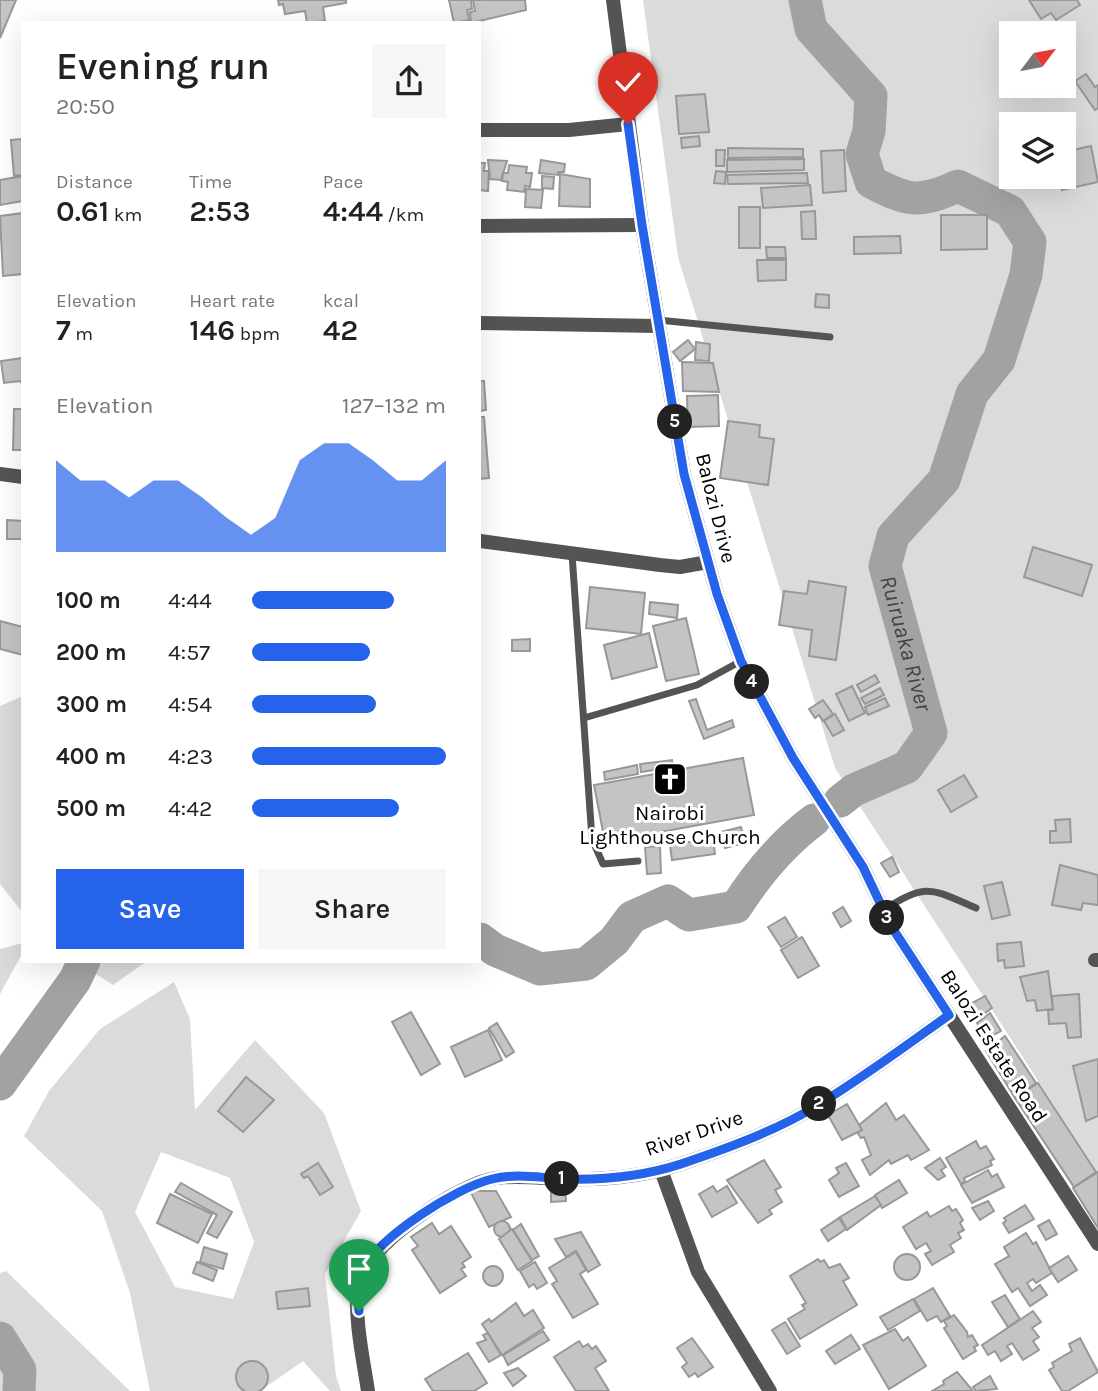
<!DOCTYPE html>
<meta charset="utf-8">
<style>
:root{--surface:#fff;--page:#f6f6f6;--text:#222;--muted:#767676;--accent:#2563eb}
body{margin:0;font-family:Karla,sans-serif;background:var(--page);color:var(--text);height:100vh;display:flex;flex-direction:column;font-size:26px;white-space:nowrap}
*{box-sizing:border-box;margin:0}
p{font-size:23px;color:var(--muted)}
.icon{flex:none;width:38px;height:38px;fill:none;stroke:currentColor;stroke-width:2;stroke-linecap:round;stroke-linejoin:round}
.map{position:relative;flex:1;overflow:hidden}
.details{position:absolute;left:21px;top:21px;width:460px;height:942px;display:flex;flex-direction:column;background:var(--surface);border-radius:0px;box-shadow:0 7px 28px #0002}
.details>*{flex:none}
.needle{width:46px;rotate:58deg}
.controls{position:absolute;left:999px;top:21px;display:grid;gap:14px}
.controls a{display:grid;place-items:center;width:77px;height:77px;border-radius:0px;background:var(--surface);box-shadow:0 7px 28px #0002;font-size:35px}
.pin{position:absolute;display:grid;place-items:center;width:60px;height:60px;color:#fff;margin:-72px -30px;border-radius:50% 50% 50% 0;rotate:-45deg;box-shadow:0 0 7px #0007}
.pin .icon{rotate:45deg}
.km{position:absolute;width:35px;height:35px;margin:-18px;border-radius:50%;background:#222;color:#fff;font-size:19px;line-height:35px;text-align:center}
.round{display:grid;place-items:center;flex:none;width:74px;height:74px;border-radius:0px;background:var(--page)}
.overview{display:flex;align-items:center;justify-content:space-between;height:119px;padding:0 35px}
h1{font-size:38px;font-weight:600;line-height:52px}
.stats{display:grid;grid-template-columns:repeat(3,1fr);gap:10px;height:119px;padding:7px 35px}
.stats div{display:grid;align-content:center}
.stats b{font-size:30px;font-weight:600}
.stats small{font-size:19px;font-weight:400}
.stats p{font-size:19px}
.chart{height:196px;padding:14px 35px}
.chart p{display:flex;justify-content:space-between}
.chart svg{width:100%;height:126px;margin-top:7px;fill:var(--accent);opacity:.7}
.primary-button{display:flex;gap:14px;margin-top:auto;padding:14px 35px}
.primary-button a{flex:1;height:80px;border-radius:0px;background:var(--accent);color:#fff;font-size:28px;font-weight:600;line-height:80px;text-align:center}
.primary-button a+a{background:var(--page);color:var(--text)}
ul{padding:0 35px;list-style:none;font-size:23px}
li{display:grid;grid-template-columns:112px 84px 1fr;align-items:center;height:52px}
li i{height:18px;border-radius:9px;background:var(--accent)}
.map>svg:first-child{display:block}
.green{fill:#dbdbdb;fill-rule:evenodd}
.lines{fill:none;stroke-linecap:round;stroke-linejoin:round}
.river{stroke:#a2a2a2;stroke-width:33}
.building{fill:#c4c4c4;stroke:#989898;stroke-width:2}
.service{stroke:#545454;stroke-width:7}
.minor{stroke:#545454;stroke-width:14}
.route-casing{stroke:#fff;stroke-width:14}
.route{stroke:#2563eb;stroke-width:9}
.labels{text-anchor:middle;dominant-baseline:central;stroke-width:6;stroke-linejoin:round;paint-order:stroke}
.street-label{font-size:21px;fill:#000;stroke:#fff}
.poi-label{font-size:21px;fill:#000;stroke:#fff}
.water-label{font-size:23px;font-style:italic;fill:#434343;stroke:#fff}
</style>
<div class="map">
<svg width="1098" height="1391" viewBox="0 0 1098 1391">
<rect width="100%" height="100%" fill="#fff"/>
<g class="green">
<path d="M643,0H1098V1173L835,768L678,257ZM1012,33H1064V86H1012ZM1012,124H1064V177H1012Z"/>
<path d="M23,696V913L0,884V706Z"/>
<path d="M23,943V952L0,994V949Z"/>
<path d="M76,961H147L113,985Z"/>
<path d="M174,982L190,1019L195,1110L255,1040L324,1113L361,1211L325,1274L336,1376L341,1391H330L303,1361L260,1391H150L130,1293L102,1211L24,1136L49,1091L100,1029ZM161,1152L230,1178L254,1242L233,1299L175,1287L135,1212Z"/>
<path d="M6,1271L130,1391H0V1273Z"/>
</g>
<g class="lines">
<g class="river">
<path id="s1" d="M805,0L811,29L871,96L869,131L862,154L871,182C908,201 918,204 958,186L1010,211L1030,242L1026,275L999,360L972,394L944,480L893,536L885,566L931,733L907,767L854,790L840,801"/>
<path d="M480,939L495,950L540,969L586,964L614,941L632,917L668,901L689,915L736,907C757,874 782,844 814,820"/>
<path d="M0,1084L75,980L84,961"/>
<path d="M0,1338L20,1370L19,1391"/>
</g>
</g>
<g class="building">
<path d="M0,0H16L0,38Z"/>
<path d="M278,0H346V3L323,7L325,21L307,23L305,11L285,14L283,4L279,5Z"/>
<path d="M449,0H471L472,9L467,10L469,20L454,23Z"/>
<path d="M473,0H525L526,10L471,23L470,12L475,11Z"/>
<path d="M1029,0H1077L1080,5L1056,20L1051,13L1041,19Z"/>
<path d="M1086,74L1095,87L1098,85V108L1095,110L1075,81Z"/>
<path d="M705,94L709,132L679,134L676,96Z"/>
<path d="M699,136L700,146L682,148L681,138Z"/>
<path d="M22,139L23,175L14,176L11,140Z"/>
<path d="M1091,146L1098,182L1062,190L1059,177H1064V152Z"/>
<path d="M728,148L803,149V157L728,158Z"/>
<path d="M716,150H725L724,166H716Z"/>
<path d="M844,150L846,191L823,193L821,151Z"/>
<path d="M804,159V170L727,172V160Z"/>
<path d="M488,160L507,161L501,180L490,179Z"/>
<path d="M541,160L565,164L564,172H558V175L539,173Z"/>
<path d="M480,163H485L484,171H489L488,191L480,190Z"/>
<path d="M509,165L527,167L526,173H532L530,187L525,186L524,192L507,190L508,182L502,181L503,173H508Z"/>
<path d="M716,171L726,172L725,184L714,183Z"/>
<path d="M807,173L808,183L728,184L727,175Z"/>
<path d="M560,174L590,179V207L559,206Z"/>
<path d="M23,176V201L0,205V180Z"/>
<path d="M542,176L554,177L553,189L542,188Z"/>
<path d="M810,185L812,205L763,208L761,188Z"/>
<path d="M526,189L543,190L541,208L525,207Z"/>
<rect x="739" y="207" width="21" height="41"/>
<path d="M815,211L816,239H802L801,212Z"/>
<path d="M23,213V274L3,276L0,216Z"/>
<path d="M941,215H987V249L941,250Z"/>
<path d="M900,236L901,253L854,254V237Z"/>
<path d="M766,247H785L786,258H767Z"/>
<path d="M757,260H786V280L758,281Z"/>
<path d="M816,294L829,295V308L815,307Z"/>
<path d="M688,340L695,349L680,361L673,352Z"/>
<path d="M696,342L710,344L709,361L695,360Z"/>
<path d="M23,358V385L20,381L4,383L1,361Z"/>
<path d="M682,362L713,363L719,392L683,391Z"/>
<path d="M480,381H484L486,410L480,411Z"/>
<path d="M718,395L719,426L688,427L687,396Z"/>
<path d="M14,409H23V450H13Z"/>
<path d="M480,417H484L489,478L480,479Z"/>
<path d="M728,421L760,425L759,437L774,439L768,485L720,478Z"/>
<path d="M7,520L23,521V539H7Z"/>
<path d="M1033,547L1092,565L1082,596L1024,577Z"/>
<path d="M809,581L846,587L836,660L809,656L812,630L779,625L784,591L807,594Z"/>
<path d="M590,587L645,593L641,634L586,628Z"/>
<path d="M650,602L678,605L677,618L649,614Z"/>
<path d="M686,618L699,674L666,681L653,626Z"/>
<path d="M0,621L23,627V655L0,649Z"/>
<path d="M649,633L657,667L612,679L604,645Z"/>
<path d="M530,639V651H512V640Z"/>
<path d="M875,675L879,682L861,692L857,685Z"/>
<path d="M852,686L865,713L849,721L836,694Z"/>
<path d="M880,688L884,695L865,704L861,698Z"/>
<path d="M885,698L889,706L868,715L865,707Z"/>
<path d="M696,699L707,730L732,720L734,727L704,739L689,701Z"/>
<path d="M823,700L833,714L823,721L819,715L815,718L809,709Z"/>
<path d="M835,714L844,730L833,736L824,721Z"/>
<path d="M743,758L754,815L605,842L594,785Z"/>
<path d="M672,760L673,767L641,772L640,764Z"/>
<path d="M637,765L638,774L605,780L604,772Z"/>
<path d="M964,775L977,797L951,812L938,790Z"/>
<path d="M1070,819L1071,842L1050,843V831H1056L1055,820Z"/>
<path d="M741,827L745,843L725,848L721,832Z"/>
<path d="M713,838L715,854L672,860L670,845Z"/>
<path d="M660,846L661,873L647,874L645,847Z"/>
<path d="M892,857L899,872L890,877L881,863Z"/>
<path d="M1060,865L1098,875V905L1083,903L1081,910L1052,905Z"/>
<path d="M1002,882L1010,915L992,919L984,886Z"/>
<path d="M843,907L851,921L841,927L833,913Z"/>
<path d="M785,917L797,937L781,947L768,927Z"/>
<path d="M802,937L819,966L798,978L781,950Z"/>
<path d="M1021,942L1024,966L1005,968L1004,960L998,961L997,944Z"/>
<path d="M1048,971L1053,1009L1037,1011L1035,1000L1027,1001L1020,977Z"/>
<path d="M1079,994L1081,1037L1068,1038L1066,1023L1049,1024L1048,1010H1053L1052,996Z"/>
<path d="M985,996L992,1008L975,1020L967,1006Z"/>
<path d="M411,1012L440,1064L421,1075L392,1022Z"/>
<path d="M990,1013L1001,1031L987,1039L977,1023Z"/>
<path d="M497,1023L514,1052L506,1057L489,1028Z"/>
<path d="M488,1030L502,1060L465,1077L451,1047Z"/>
<path d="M1005,1036L1036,1083L1015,1098L986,1051Z"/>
<path d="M1098,1059V1116L1086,1121L1073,1066Z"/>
<path d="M246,1077L274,1100L243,1132L218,1111Z"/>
<path d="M1038,1083L1096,1172L1074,1187L1015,1098Z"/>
<path d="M886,1103L896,1120L904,1115L929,1150L911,1160L908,1155L891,1164L889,1160L870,1175L862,1160L871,1155L864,1137L861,1138L857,1132L862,1130L859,1125Z"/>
<path d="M847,1104L862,1130L842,1140L828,1115Z"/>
<path d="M976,1141L980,1149L986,1146L994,1159L990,1161L992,1165L964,1178L965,1181L961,1184L946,1158Z"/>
<path d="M940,1158L946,1167L941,1170L945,1176L938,1180L925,1168Z"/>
<path d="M764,1160L781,1187L775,1190L782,1202L769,1210L772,1214L758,1223L727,1180Z"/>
<path d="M318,1163L333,1187L320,1195L308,1176L304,1178L301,1174Z"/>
<path d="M846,1163L859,1186L839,1197L829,1180L839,1173L836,1168Z"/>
<path d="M988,1170L992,1177L997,1174L1004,1187L972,1203L961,1185Z"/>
<path d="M1098,1172V1228L1073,1188Z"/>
<path d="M899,1180L907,1193L882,1208L875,1195Z"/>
<path d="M181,1183L232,1212L217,1238L207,1233L217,1215L175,1192Z"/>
<path d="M713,1186L717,1192L727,1186L737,1203L712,1217L699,1194Z"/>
<path d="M565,1189L566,1201L551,1202V1190Z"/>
<path d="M470,1191H496L511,1217L489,1227Z"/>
<path d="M170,1194L212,1214L198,1243L157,1223Z"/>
<path d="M875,1196L881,1205L847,1230L840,1217Z"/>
<path d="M988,1201L994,1211L980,1220L972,1208Z"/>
<path d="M1025,1205L1034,1219L1009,1233L1003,1223L1006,1221L1004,1218Z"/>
<path d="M949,1206L952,1211L956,1209L963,1220L960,1223L964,1230L958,1233L961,1238L950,1245L954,1252L932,1265L925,1254L931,1251L926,1243L916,1249L903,1227L927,1212L930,1217Z"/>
<path d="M839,1218L846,1229L828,1241L821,1230Z"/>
<path d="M1049,1220L1057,1234L1046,1240L1038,1226Z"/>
<circle cx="502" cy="1229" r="8"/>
<path d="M432,1223L439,1234L451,1226L471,1257L462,1263L465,1267L461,1269L466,1276L440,1293L412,1250L418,1246L411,1237Z"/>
<path d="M521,1224L539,1256L532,1260L513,1230Z"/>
<path d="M512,1229L532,1261L518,1270L499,1239Z"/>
<path d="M581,1232L600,1265L588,1272L576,1251L566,1257L555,1239Z"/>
<path d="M1026,1233L1033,1244L1036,1242L1052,1273L1036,1283L1033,1279L1027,1283L1032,1291L1040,1285L1047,1295L1030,1306L1018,1288L1012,1292L995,1264L1009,1256L1004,1247Z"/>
<path d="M204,1247L227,1254L223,1269L200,1262Z"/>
<path d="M576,1252L586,1270L580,1274L598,1304L573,1318L552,1284L557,1281L549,1268Z"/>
<circle cx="907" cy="1267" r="13"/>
<path d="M1068,1256L1077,1270L1058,1282L1049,1268Z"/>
<path d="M818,1259L820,1262L824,1260L829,1268L840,1264L849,1278L843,1281L857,1305L800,1339L788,1319L805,1309L802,1305L806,1303L790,1276Z"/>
<path d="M197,1262L217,1270L213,1281L193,1273Z"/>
<path d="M535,1262L547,1283L537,1289L534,1284L529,1287L520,1271Z"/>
<circle cx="493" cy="1276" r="10"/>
<path d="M308,1288L310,1306L278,1309L276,1292Z"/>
<path d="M933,1288L950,1316L941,1322L937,1316L927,1321L914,1299Z"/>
<path d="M1005,1295L1020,1319L1008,1327L992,1302Z"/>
<path d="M913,1299L920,1311L888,1330L880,1317Z"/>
<path d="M516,1303L524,1316L533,1310L544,1328L502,1355L482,1324L489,1319L491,1322Z"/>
<path d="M1033,1311L1041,1322L1032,1328L1039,1337L1033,1341L1039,1350L1023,1360L1012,1343L1007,1346L1012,1354L1001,1361L995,1351L988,1355L982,1345Z"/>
<path d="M954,1315L967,1332L968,1337L972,1335L978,1345L974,1347L976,1351L963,1359L944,1328L947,1326L944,1321Z"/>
<path d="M785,1322L800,1346L787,1354L772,1330Z"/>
<path d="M895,1329L903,1341L908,1337L926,1366L889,1389L863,1345Z"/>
<path d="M543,1331L549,1340L508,1365L503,1355Z"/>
<path d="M488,1333L501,1355L489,1362L477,1343L486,1340L483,1335Z"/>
<path d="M851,1335L860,1349L835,1364L826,1351Z"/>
<path d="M692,1338L713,1367L698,1377L695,1373L689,1377L682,1367L687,1363L677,1348Z"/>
<path d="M1080,1338L1098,1372L1068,1391H1062L1049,1370L1054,1367L1052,1363L1072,1351L1069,1344Z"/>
<path d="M579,1341L583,1347L588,1344L592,1349L596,1346L606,1361L595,1368L609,1391H576L554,1357Z"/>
<path d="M468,1353L487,1383L474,1391H433L425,1379Z"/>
<circle cx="252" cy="1377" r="16"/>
<path d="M518,1368L526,1376L513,1386L504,1373Z"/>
<path d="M957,1372L973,1391H932L944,1384L943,1381Z"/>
<path d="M990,1376L997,1389L976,1391L973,1387Z"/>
</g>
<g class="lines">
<g class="service">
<path d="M658,320L830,337"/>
<path d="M572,554L592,839L603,864L638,861"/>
<path d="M584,718L697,685L741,661"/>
<path d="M884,910C927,881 933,890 976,908"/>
</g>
<g class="minor">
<path d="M613,0L642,225L684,474L717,594L741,661L793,758L863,867L891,926L1098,1244"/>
<path d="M480,130H569L628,124"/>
<path d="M480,226L642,225"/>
<path d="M480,323L659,326"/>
<path d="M0,474L23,477"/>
<path d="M480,541L660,565L680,567L708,562"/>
<path d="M1095,960H1098"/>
<path d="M661,1170L698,1272L770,1391"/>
<path d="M368,1391C363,1358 354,1318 358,1285C363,1247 459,1183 496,1178C521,1175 545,1179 570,1179C607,1180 645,1176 681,1164C725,1149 773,1132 813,1108C860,1080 904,1047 949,1015"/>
</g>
</g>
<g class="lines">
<g class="route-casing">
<path id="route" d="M359,1311C358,1297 356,1282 363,1269C381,1236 455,1188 492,1179C516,1173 541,1178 566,1179C604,1180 644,1176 681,1164C725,1149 773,1132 813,1108C860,1080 904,1047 949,1015L891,926L863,867L793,758L741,661L717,594L684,474L642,225L628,124"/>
</g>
<use href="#route" class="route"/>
</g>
<defs>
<g id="church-square" transform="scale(1.75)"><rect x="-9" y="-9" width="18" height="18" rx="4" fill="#000" stroke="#fff"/><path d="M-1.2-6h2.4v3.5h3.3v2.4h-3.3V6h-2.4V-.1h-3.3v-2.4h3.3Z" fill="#fff"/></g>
</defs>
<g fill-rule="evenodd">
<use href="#church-square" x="670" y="779"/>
</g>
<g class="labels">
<g class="street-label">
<text transform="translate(716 508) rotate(76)">Balozi Drive</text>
<text transform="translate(994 1046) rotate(57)">Balozi Estate Road</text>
<text transform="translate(694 1133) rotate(-19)">River Drive</text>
</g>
<g class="poi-label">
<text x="670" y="813">Nairobi<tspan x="670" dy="24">Lighthouse Church</tspan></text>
</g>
<g class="water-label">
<text stroke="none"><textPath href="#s1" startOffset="838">Ruiruaka River</textPath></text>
</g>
</g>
</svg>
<div class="controls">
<a><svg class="needle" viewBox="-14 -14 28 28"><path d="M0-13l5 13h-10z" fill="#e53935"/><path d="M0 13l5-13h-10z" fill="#767676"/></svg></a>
<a><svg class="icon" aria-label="layers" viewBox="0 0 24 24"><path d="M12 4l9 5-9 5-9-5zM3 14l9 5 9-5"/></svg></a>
</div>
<div class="pin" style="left:359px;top:1311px;background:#1e9e55"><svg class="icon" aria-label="arrive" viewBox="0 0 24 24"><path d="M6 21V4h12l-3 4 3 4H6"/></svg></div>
<div class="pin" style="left:628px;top:124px;background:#d93025"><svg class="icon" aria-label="check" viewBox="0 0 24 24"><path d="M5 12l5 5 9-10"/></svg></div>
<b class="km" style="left:562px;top:1179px">1</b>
<b class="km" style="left:819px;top:1104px">2</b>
<b class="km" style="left:887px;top:918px">3</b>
<b class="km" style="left:752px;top:682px">4</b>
<b class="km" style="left:675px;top:422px">5</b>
<section class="details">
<div class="overview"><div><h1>Evening run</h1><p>20:50</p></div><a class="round"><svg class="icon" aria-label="share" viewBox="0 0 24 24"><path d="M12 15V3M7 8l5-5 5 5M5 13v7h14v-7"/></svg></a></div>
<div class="stats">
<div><p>Distance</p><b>0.61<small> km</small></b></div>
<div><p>Time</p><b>2:53</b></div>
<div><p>Pace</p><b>4:44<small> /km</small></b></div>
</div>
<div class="stats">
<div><p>Elevation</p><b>7<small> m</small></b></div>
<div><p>Heart rate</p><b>146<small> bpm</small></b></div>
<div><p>kcal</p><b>42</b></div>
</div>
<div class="chart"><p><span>Elevation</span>127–132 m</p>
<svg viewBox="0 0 160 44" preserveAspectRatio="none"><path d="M0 44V12L10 19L20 19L30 25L40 19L50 19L60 25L70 32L80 38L90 32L100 12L110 6L120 6L130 12L140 19L150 19L160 12V44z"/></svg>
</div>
<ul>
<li><b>100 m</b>4:44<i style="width:73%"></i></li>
<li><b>200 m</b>4:57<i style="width:61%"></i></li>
<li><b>300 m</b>4:54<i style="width:64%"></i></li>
<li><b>400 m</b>4:23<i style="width:100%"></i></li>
<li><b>500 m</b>4:42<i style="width:76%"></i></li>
</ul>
<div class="primary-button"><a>Save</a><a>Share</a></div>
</section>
</div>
